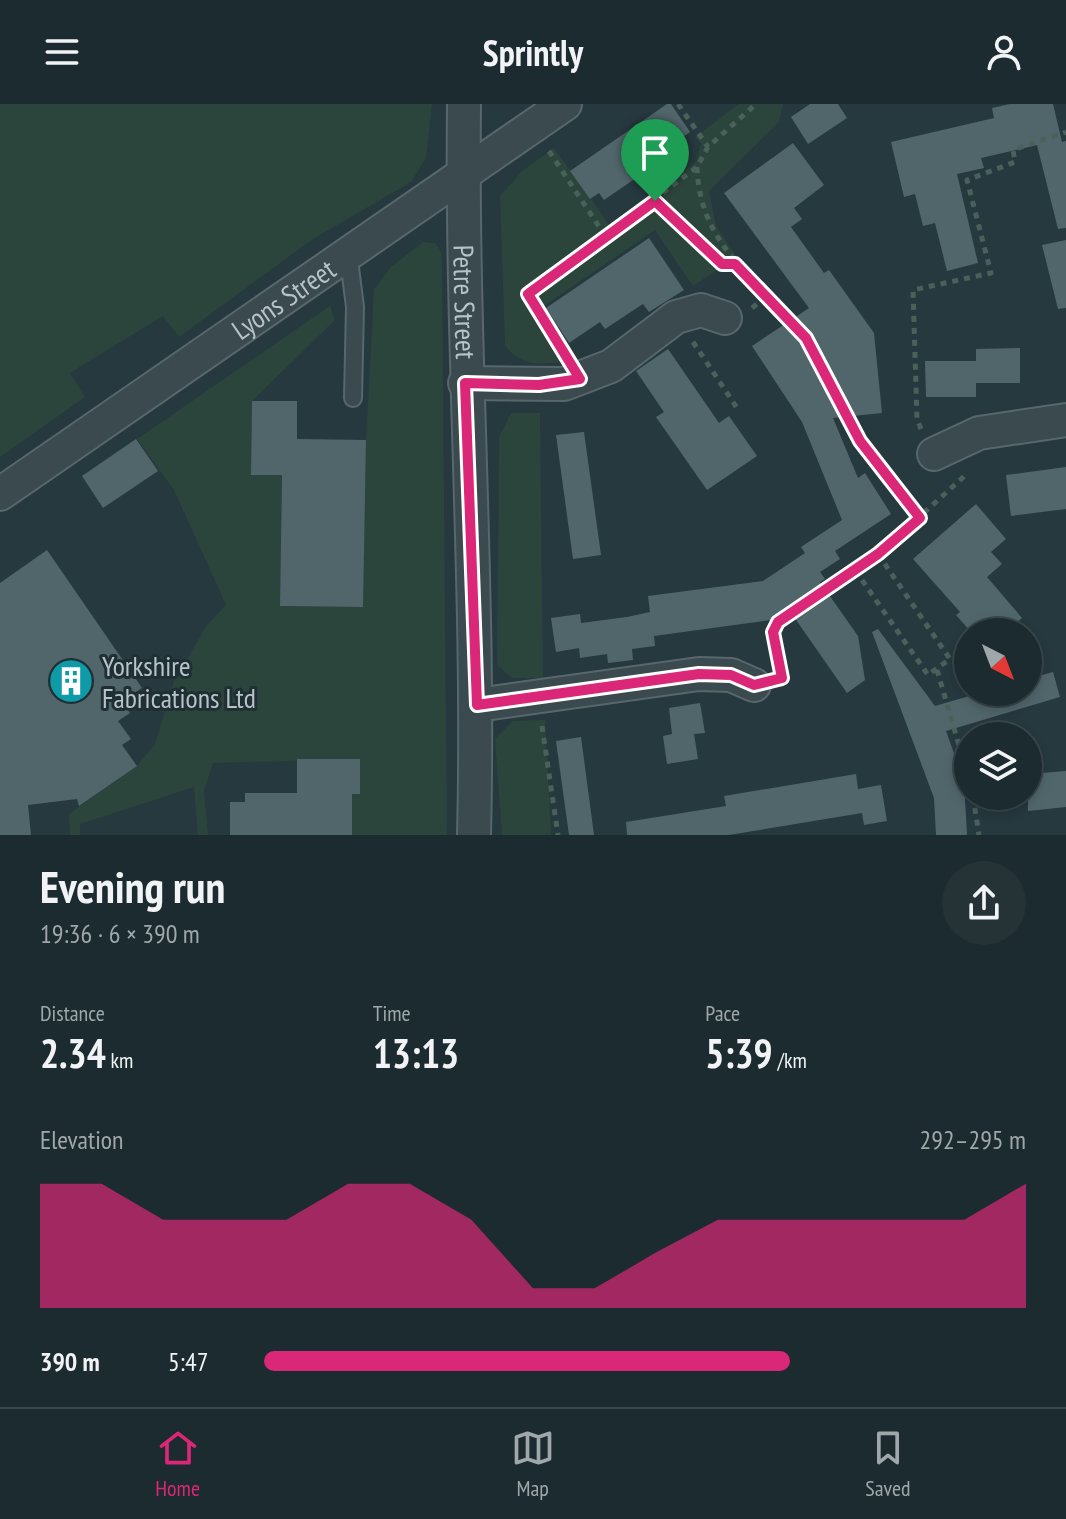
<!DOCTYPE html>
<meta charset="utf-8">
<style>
:root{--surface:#1c2b2f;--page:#253337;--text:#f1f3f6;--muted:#a0a7aa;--line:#3a474b;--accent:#db2777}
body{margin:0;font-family:"PT Sans Narrow",sans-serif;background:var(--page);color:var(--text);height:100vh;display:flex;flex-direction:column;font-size:30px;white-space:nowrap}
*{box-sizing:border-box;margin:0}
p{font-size:26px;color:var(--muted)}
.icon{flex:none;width:44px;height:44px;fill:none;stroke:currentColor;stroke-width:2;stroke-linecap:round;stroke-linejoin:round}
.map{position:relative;height:731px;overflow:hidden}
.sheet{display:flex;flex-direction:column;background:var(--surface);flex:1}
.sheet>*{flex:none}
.needle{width:52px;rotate:138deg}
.tools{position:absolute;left:954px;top:514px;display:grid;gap:16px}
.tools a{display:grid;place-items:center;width:88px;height:88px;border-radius:50%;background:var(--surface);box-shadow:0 4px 12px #0003,0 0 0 2px var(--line);font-size:40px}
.pin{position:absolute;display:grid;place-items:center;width:68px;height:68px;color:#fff;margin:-82px -34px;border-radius:50% 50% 50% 0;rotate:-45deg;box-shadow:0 0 8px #0007}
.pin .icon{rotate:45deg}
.round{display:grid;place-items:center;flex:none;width:84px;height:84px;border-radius:42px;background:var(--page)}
.head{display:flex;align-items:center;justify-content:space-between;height:136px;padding:0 40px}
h1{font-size:44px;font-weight:800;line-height:60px}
.stats{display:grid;grid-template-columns:repeat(3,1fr);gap:12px;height:136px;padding:8px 40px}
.stats div{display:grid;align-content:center}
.stats b{font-size:40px;font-weight:800}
.stats small{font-size:22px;font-weight:400}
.stats p{font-size:22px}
.chart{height:224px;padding:16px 40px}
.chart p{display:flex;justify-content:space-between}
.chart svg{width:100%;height:144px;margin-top:8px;fill:var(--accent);opacity:.7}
ul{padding:0 40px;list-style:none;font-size:26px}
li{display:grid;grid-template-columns:128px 96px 1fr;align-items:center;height:60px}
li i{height:20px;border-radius:10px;background:var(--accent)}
header{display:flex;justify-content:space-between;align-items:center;height:104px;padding:0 40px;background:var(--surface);font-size:36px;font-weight:800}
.dock{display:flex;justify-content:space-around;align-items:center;height:112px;border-top:2px solid var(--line);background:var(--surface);font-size:22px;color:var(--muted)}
.dock a{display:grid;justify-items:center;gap:4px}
.dock .current{color:var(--accent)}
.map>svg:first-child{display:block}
.green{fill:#2b443c}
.building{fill:#51666b}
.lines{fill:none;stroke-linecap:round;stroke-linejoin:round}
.service-casing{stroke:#58676c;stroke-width:20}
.minor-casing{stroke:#58676c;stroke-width:36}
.path{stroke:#4a615b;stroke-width:5;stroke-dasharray:6 6;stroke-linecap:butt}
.service{stroke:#3a4a4f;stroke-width:16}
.minor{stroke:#3a4a4f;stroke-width:32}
.route-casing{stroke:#fff;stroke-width:16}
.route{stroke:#db2777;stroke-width:10}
.labels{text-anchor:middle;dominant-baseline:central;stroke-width:6;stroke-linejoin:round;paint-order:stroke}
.street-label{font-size:28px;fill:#b6c4c9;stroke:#1f2f34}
.poi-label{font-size:28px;fill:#b6c4c9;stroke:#1f2f34;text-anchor:start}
</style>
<header><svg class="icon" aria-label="menu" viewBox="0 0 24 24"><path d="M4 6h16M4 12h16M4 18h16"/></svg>Sprintly<svg class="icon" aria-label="person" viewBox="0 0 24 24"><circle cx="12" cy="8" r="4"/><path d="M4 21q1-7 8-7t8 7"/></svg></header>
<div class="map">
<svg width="1066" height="731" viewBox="0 0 1066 731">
<rect width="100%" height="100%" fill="#26393f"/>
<g class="green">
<path d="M0,0H432L426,54L411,78L313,135L179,233L163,212L70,269L85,293L0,353Z"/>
<path d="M739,0H783L779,18L709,87L716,122L737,153L693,182L655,126L541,204L576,256C548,259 523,267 505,241L500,92L522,67L554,44L611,123L696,58L701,40L695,33Z"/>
<path d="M423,138L435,139L441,147L442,158L447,731H352V690H360V655L213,659L204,687L208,731H198L194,683L80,720V731H70L69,710L137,662L155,640L174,577L207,521L226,501L174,386L137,335L330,202L335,216L252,297L251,371H282L280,502L362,503L366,336L374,185L391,163Z"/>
<path d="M511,309H540L543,574H512L497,561L499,333Z"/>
<path d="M545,616L551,731H502L495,635L513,617Z"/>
</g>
<g class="building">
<path d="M667,0H671L690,28L635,66L639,72L604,96L599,89L590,95L570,67Z"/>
<path d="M810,0H838L847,14L808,40L791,13Z"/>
<path d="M1010,0H1053L1062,38L1066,37V124L1058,125L1037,41L981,54L984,64L957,70L978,159L947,167L935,119L923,122L915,90L904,93L891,38L994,14L992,4Z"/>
<path d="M793,39L824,81L794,104L802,115L791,123L824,169L829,166L874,229L882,309L833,314L858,374L865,369L891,410L835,447L840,455L820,468L825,475L820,478L858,532L865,576L847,589L794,513L654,532L655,542L632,545L633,556L608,559L607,550L580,554L579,544L556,548L551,514L580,510L581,519L627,513L650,508L648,492L763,477L805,449L801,443L842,416L802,318L752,242L809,204L724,89Z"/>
<path d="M649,134L684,186L649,208L643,200L605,225L600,218L569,239L546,204Z"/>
<path d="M1066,136V204L1058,205L1042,141Z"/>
<path d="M1020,244V279H976V293H926L925,257H976V245Z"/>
<path d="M668,245L719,319L729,312L757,352L707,386L656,313L664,308L636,267Z"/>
<path d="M252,297H297V335L366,336L363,503L280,502L282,371H251Z"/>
<path d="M584,328L601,451L573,455L556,331Z"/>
<path d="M136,335L158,367L103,404L82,372Z"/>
<path d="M1066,363V405L1011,412L1006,371Z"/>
<path d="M976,400L1006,435L991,448L1002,460L987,473L1022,514L1006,528H971L956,511L960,508L913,455Z"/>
<path d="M47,446L142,584L122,597L130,609L118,617L131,635L122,641L137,662L79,702L77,695L28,701L31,731H0V479Z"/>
<path d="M878,525L935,602L983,588H1028V575L1053,568L1060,593L946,627L964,677L967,731H936L934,694L872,528Z"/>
<path d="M700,599L705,629L694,630L698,655L667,660L663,632L672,630L669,604Z"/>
<path d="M581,633L594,731H569L556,637Z"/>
<path d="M297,655H360V690H352V731H230V698H245V689H297Z"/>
<path d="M1066,667V703L1028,707V670Z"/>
<path d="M856,670L858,685L881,681L887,717L864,721L862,709L729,731H627L626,718L726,702L724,692Z"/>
</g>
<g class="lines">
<g class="service-casing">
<path id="service" d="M348,148L355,203L353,294"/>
</g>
<g class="minor-casing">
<g id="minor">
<path id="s1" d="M464,0C461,244 480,487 474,731"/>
<path d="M465,279L564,280L611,262L676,213L701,206L725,214"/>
<path d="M934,350L979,329L1066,316"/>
<path id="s2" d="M0,390L565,0"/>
<path d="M477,601L699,570L731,571L754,581"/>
</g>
</g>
<g class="path">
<path d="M678,0L708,43"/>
<path d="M549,47L606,133"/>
<path d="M697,63C700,147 762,175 806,234C830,265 838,305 860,337C877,364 900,389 920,414"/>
<path d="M655,97L722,160H734"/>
<path d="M752,204L767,192"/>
<path d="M693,238L739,307"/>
<path d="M565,251L528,190L697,63L708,43L756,0"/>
<path d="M921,325L917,315L913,186L991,169L967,76L1015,58L1013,46L1066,28"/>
<path d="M878,450L950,555L928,571L855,466L878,450L968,369"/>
<path d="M780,566L773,528L778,518L855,466"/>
<path d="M937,566L968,672"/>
<path d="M542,622L558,731"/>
<path d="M973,692L979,731"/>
</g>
<use href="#service" class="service"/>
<use href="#minor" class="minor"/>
</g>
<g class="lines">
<g class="route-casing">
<path id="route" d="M655,97L722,160H735L806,234L860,337L920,414L878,450L778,518L773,528L782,574L754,581L731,571L699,570L477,601L465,279L539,281L580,275L528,190Z"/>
</g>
<use href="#route" class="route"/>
</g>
<defs>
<g id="building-disc" transform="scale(2.3)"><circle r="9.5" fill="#0f9aa8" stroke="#1f2f34"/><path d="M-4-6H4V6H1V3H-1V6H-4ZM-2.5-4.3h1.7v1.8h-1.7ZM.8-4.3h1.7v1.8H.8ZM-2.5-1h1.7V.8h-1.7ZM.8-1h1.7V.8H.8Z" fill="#fff"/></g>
</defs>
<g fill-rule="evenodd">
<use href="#building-disc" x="71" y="577"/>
</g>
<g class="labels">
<g class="street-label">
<text stroke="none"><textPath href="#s2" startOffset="344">Lyons Street</textPath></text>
<text stroke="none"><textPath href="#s1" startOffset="198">Petre Street</textPath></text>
</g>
<g class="poi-label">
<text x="102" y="561">Yorkshire<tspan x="102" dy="32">Fabrications Ltd</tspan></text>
</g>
</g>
</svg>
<div class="tools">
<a><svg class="needle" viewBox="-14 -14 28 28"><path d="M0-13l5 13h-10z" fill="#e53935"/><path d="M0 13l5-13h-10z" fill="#a0a7aa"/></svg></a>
<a><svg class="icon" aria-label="layers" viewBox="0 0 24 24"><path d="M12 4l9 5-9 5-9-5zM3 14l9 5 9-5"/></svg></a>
</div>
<div class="pin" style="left:655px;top:97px;background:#1e9e55"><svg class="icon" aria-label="arrive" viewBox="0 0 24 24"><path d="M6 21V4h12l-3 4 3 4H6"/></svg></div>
</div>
<section class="sheet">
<div class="head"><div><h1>Evening run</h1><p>19:36 · 6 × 390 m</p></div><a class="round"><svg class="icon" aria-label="share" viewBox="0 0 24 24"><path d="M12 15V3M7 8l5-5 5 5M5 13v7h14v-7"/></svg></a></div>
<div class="stats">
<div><p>Distance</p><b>2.34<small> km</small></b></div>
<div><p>Time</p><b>13:13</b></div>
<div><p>Pace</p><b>5:39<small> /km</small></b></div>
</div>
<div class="chart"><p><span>Elevation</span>292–295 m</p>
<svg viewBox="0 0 160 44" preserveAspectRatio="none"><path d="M0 44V6L10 6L20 17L30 17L40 17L50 6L60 6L70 17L80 38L90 38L100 27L110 17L120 17L130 17L140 17L150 17L160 6V44z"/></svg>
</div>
<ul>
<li><b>390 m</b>5:47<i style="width:69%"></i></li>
</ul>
</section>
<nav class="dock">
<a class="current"><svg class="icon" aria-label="home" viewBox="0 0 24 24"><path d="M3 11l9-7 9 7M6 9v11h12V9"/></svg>Home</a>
<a><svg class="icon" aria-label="map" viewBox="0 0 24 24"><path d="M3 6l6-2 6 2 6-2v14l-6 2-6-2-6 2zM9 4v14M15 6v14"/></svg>Map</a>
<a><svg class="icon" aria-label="saved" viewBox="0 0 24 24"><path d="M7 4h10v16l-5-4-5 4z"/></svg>Saved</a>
</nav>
